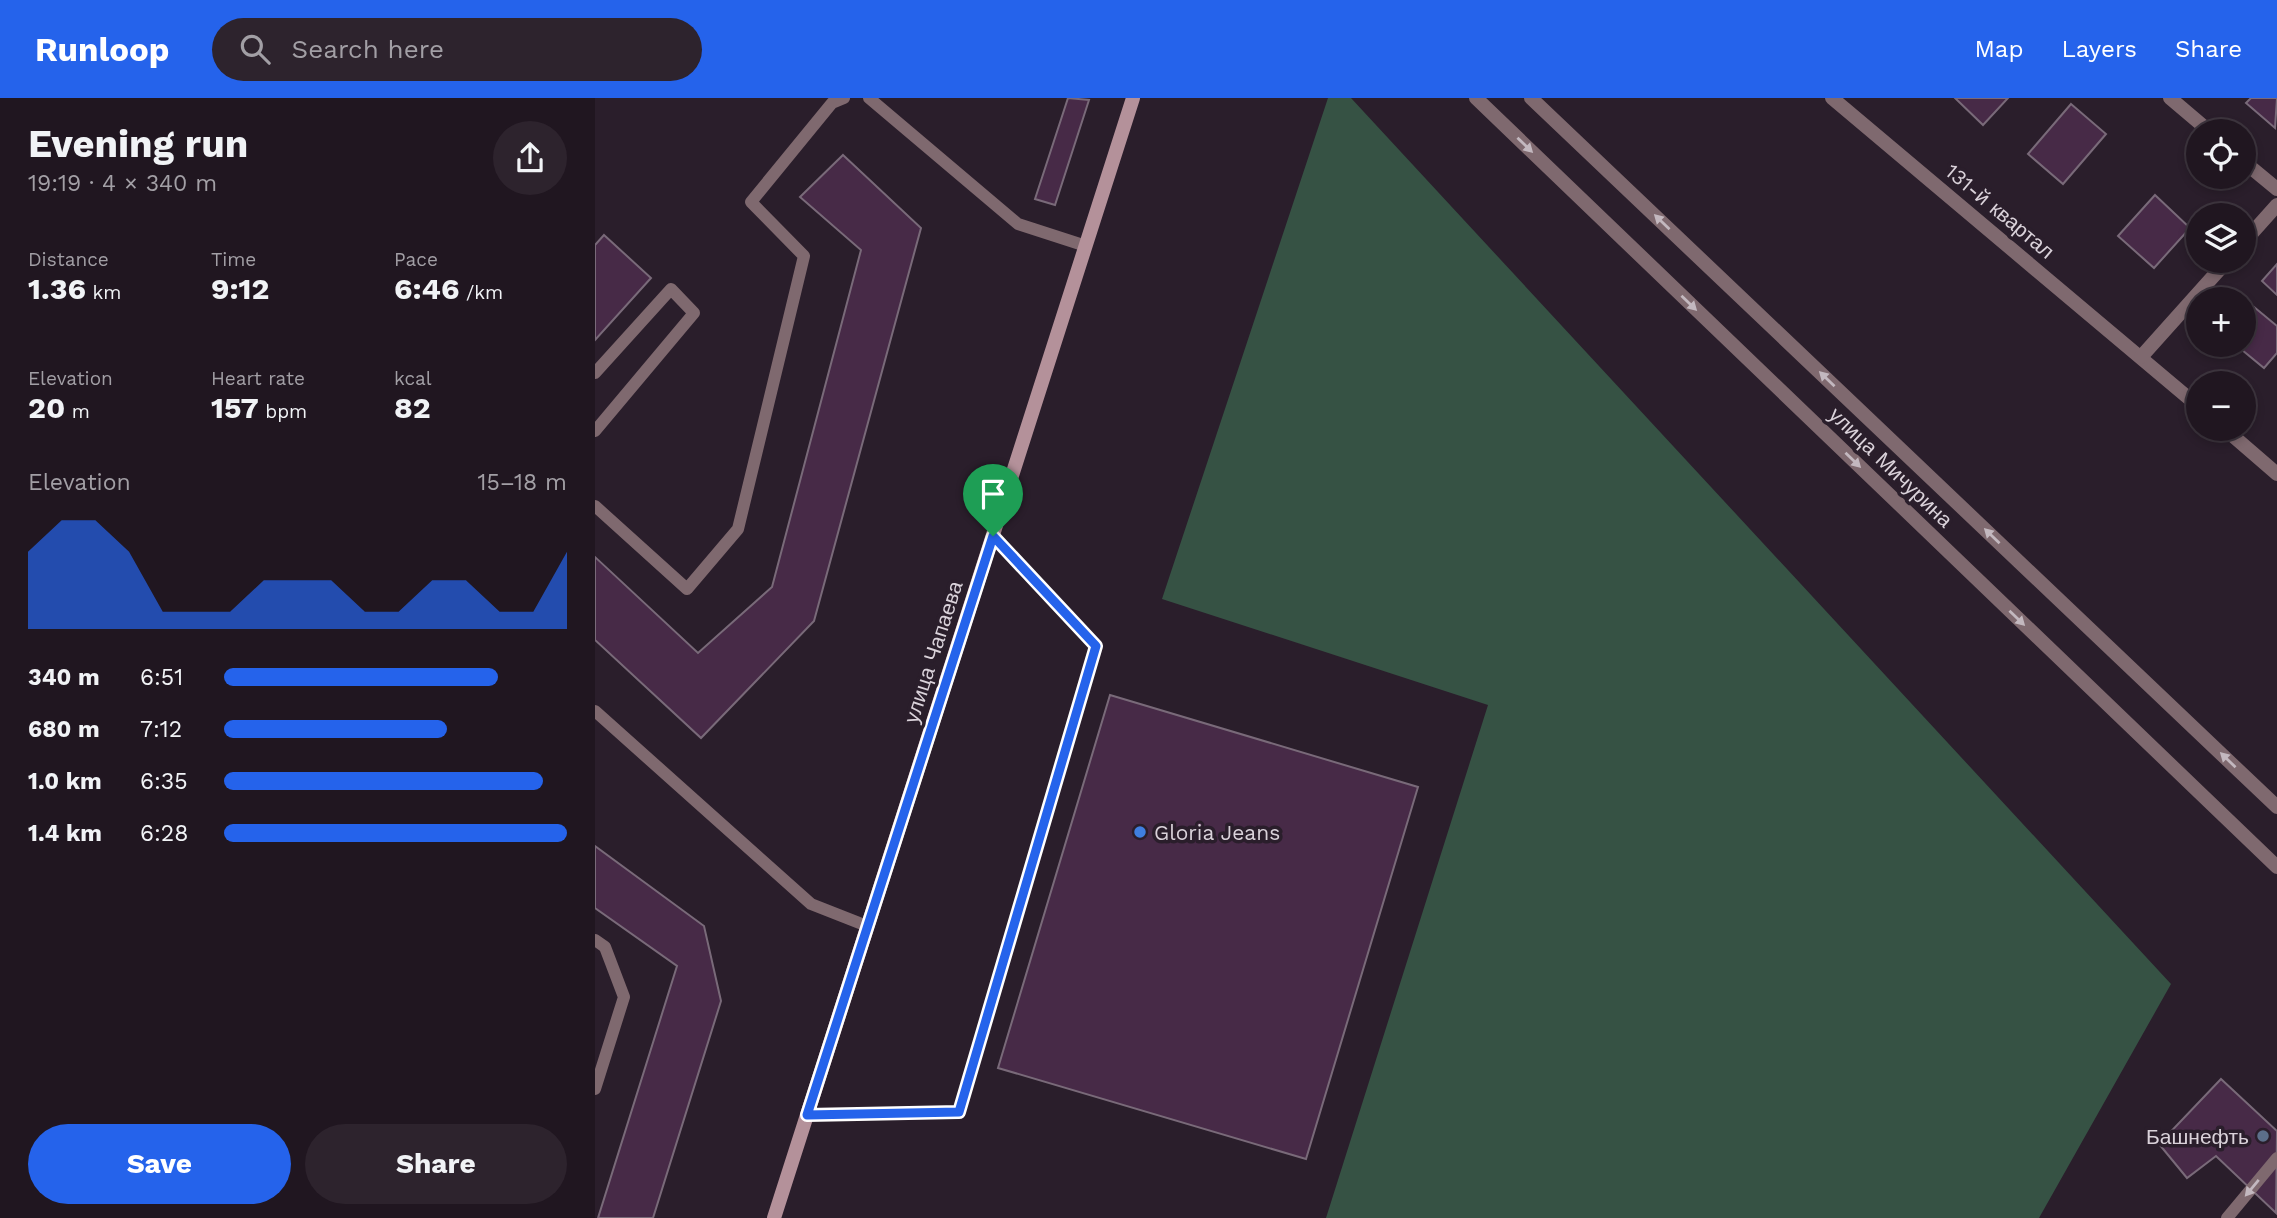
<!DOCTYPE html>
<meta charset="utf-8">
<style>
:root{--surface:#201620;--page:#2d232d;--text:#f1f3f6;--muted:#a29fa5;--line:#3d353e;--accent:#2563eb}
body{margin:0;font-family:"Work Sans",sans-serif;background:var(--page);color:var(--text);height:100vh;display:flex;flex-direction:column;font-size:26px;white-space:nowrap}
*{box-sizing:border-box;margin:0}
p{font-size:23px;color:var(--muted)}
.icon{flex:none;width:38px;height:38px;fill:none;stroke:currentColor;stroke-width:2;stroke-linecap:round;stroke-linejoin:round}
.map{position:relative;flex:1;overflow:hidden}
.side{display:flex;flex-direction:column;background:var(--surface);width:595px}
.side>*{flex:none}
.fabs{position:absolute;left:1591px;top:21px;display:grid;gap:14px}
.fabs a{display:grid;place-items:center;width:70px;height:70px;border-radius:50%;background:var(--surface);box-shadow:0 4px 10px #0003,0 0 0 2px var(--line);font-size:35px}
.pin{position:absolute;display:grid;place-items:center;width:60px;height:60px;color:#fff;margin:-72px -30px;border-radius:50% 50% 50% 0;rotate:-45deg;box-shadow:0 0 7px #0007}
.pin .icon{rotate:45deg}
.round{display:grid;place-items:center;flex:none;width:74px;height:74px;border-radius:37px;background:var(--page)}
.head{display:flex;align-items:center;justify-content:space-between;height:119px;padding:0 28px}
h1{font-size:38px;font-weight:700;line-height:52px}
.metrics{display:grid;grid-template-columns:repeat(3,1fr);gap:10px;height:119px;padding:7px 28px}
.metrics div{display:grid;align-content:center}
.metrics b{font-size:30px;font-weight:700}
.metrics small{font-size:19px;font-weight:400}
.metrics p{font-size:19px}
.chart{height:196px;padding:14px 28px}
.chart p{display:flex;justify-content:space-between}
.chart svg{width:100%;height:126px;margin-top:7px;fill:var(--accent);opacity:.7}
.action{display:flex;gap:14px;margin-top:auto;padding:14px 28px}
.action a{flex:1;height:80px;border-radius:42px;background:var(--accent);color:#fff;font-size:28px;font-weight:700;line-height:80px;text-align:center}
.action a+a{background:var(--page);color:var(--text)}
ul{padding:0 28px;list-style:none;font-size:23px}
li{display:grid;grid-template-columns:112px 84px 1fr;align-items:center;height:52px}
li i{height:18px;border-radius:9px;background:var(--accent)}
header{display:flex;align-items:center;gap:42px;box-sizing:border-box;height:98px;padding:0 35px;background:var(--accent);color:#fff}
header strong{font-size:33px}
nav{display:flex;gap:38px;margin-inline-start:auto;font-size:24px}
.search{width:490px;height:63px;background:var(--page);display:flex;align-items:center;gap:18px;box-sizing:border-box;padding:0 24px;border-radius:38px;color:var(--muted);font-size:26px}
main{display:flex;flex:1;min-height:0}
.map>svg:first-child{display:block}
.green{fill:#365244}
.building{fill:#472a47;stroke:#796a79;stroke-width:2}
.lines{fill:none;stroke-linecap:round;stroke-linejoin:round}
.lane{stroke:#7f696f;stroke-width:12}
.street{stroke:#7f696f;stroke-width:14}
.secondary{stroke:#b4919a;stroke-width:14}
.oneway{fill:#c3b8bf}
.route-casing{stroke:#fff;stroke-width:14}
.route{stroke:#2563eb;stroke-width:9}
.shop-dot{fill:#3f7fe0;stroke:#2a1e2b;stroke-width:2.5}
.service-dot{fill:#5c6f8a;stroke:#2a1e2b;stroke-width:2.5}
.labels{text-anchor:middle;dominant-baseline:central;stroke-width:7;stroke-linejoin:round;paint-order:stroke}
.street-label{font-size:21px;fill:#dad2da;stroke:#2a1e2b}
.poi-label{font-size:21px;fill:#dad2da;stroke:#2a1e2b;text-anchor:start}
</style>
<header>
<strong>Runloop</strong>
<div class="search"><svg class="icon" aria-label="search" viewBox="0 0 24 24"><circle cx="10" cy="10" r="6"/><path d="M15 15l6 6"/></svg>Search here</div>
<nav><a>Map</a><a>Layers</a><a>Share</a></nav>
</header>
<main>
<section class="side">
<div class="head"><div><h1>Evening run</h1><p>19:19 · 4 × 340 m</p></div><a class="round"><svg class="icon" aria-label="share" viewBox="0 0 24 24"><path d="M12 15V3M7 8l5-5 5 5M5 13v7h14v-7"/></svg></a></div>
<div class="metrics">
<div><p>Distance</p><b>1.36<small> km</small></b></div>
<div><p>Time</p><b>9:12</b></div>
<div><p>Pace</p><b>6:46<small> /km</small></b></div>
</div>
<div class="metrics">
<div><p>Elevation</p><b>20<small> m</small></b></div>
<div><p>Heart rate</p><b>157<small> bpm</small></b></div>
<div><p>kcal</p><b>82</b></div>
</div>
<div class="chart"><p><span>Elevation</span>15–18 m</p>
<svg viewBox="0 0 160 44" preserveAspectRatio="none"><path d="M0 44V17L10 6L20 6L30 17L40 38L50 38L60 38L70 27L80 27L90 27L100 38L110 38L120 27L130 27L140 38L150 38L160 17V44z"/></svg>
</div>
<ul>
<li><b>340 m</b>6:51<i style="width:80%"></i></li>
<li><b>680 m</b>7:12<i style="width:65%"></i></li>
<li><b>1.0 km</b>6:35<i style="width:93%"></i></li>
<li><b>1.4 km</b>6:28<i style="width:100%"></i></li>
</ul>
<div class="action"><a>Save</a><a>Share</a></div>
</section>
<div class="map">
<svg width="1682" height="1120" viewBox="0 0 1682 1120">
<rect width="100%" height="100%" fill="#2a1e2b"/>
<path class="green" d="M733,0H756L1576,886L1444,1120H731L893,607L567,501Z"/>
<g class="building">
<path d="M473,0L494,2L460,107L440,101Z"/>
<path d="M1360,0H1413L1388,27Z"/>
<path d="M1656,0H1682L1680,30L1651,5Z"/>
<path d="M1476,6L1511,36L1468,86L1433,56Z"/>
<path d="M248,57L326,130L219,523L106,640L0,542V459L103,555L177,489L266,152L205,99Z"/>
<path d="M1560,97L1595,130L1559,170L1523,138Z"/>
<path d="M9,137L56,180L0,242V147Z"/>
<path d="M1682,166V197L1667,183Z"/>
<path d="M1659,209L1682,228V255L1669,270L1641,247H1648V222Z"/>
<path d="M515,597L823,689L711,1061L403,970Z"/>
<path d="M0,748L109,828L126,903L58,1120H3L82,868L0,810Z"/>
<path d="M1626,981L1682,1033L1681,1115L1621,1058L1592,1080L1564,1046Z"/>
</g>
<g class="lines">
<g class="lane">
<path d="M274,0L423,126L491,148"/>
<path d="M0,275L76,191L99,215L0,333"/>
<path d="M0,408L92,491L143,431L209,158L156,104L237,5L249,0"/>
<path d="M0,613L216,806L272,828"/>
<path d="M0,842L10,849L29,899L0,991"/>
<path d="M212,1017L364,1014L501,548L398,438"/>
<path d="M1632,1120L1682,1060"/>
</g>
<g class="street">
<path d="M881,0L1682,769"/>
<path d="M936,0L1682,709"/>
<path d="M1237,0L1603,308"/>
<path d="M1575,0L1614,33"/>
<path d="M1648,63L1682,91"/>
<path d="M1648,145L1682,107"/>
<path d="M1546,259L1632,163"/>
<path d="M1630,331L1682,376"/>
</g>
<path class="secondary" d="M179,1120L538,0"/>
</g>
<defs><path id="oneway-solid" d="M-6-.8H1V-3.2L6.5 0L1 3.2V.8H-6Z" transform="scale(1.75)"/></defs>
<g class="oneway">
<use href="#oneway-solid" transform="translate(930 47) rotate(44)"/>
<use href="#oneway-solid" transform="translate(1067 124) rotate(-136)"/>
<use href="#oneway-solid" transform="translate(1094 205) rotate(44)"/>
<use href="#oneway-solid" transform="translate(1232 281) rotate(-136)"/>
<use href="#oneway-solid" transform="translate(1258 362) rotate(44)"/>
<use href="#oneway-solid" transform="translate(1397 438) rotate(-136)"/>
<use href="#oneway-solid" transform="translate(1422 520) rotate(44)"/>
<use href="#oneway-solid" transform="translate(1633 662) rotate(-136)"/>
<use href="#oneway-solid" transform="translate(1657 1090) rotate(130)"/>
</g>
<g class="lines">
<g class="route-casing">
<path id="route" d="M398,438L501,548L364,1014L212,1017Z"/>
</g>
<use href="#route" class="route"/>
</g>
<circle class="shop-dot" cx="545" cy="734" r="7"/>
<circle class="service-dot" cx="1668" cy="1038" r="7"/>
<g class="labels">
<g class="street-label">
<text transform="translate(1405 113) rotate(40)">131-й квартал</text>
<text transform="translate(1296 369) rotate(44)">улица Мичурина</text>
<text transform="translate(338 554) rotate(-72)">улица Чапаева</text>
</g>
<g class="poi-label">
<text x="559" y="734">Gloria Jeans</text>
<text x="1654" y="1038" text-anchor="end">Башнефть</text>
</g>
</g>
</svg>
<div class="fabs">
<a><svg class="icon" aria-label="locate" viewBox="0 0 24 24"><circle cx="12" cy="12" r="6"/><path d="M12 2v4M12 18v4M2 12h4M18 12h4"/></svg></a>
<a><svg class="icon" aria-label="layers" viewBox="0 0 24 24"><path d="M12 4l9 5-9 5-9-5zM3 14l9 5 9-5"/></svg></a>
<a>+</a>
<a>−</a>
</div>
<div class="pin" style="left:398px;top:438px;background:#1e9e55"><svg class="icon" aria-label="arrive" viewBox="0 0 24 24"><path d="M6 21V4h12l-3 4 3 4H6"/></svg></div>
</div>
</main>
